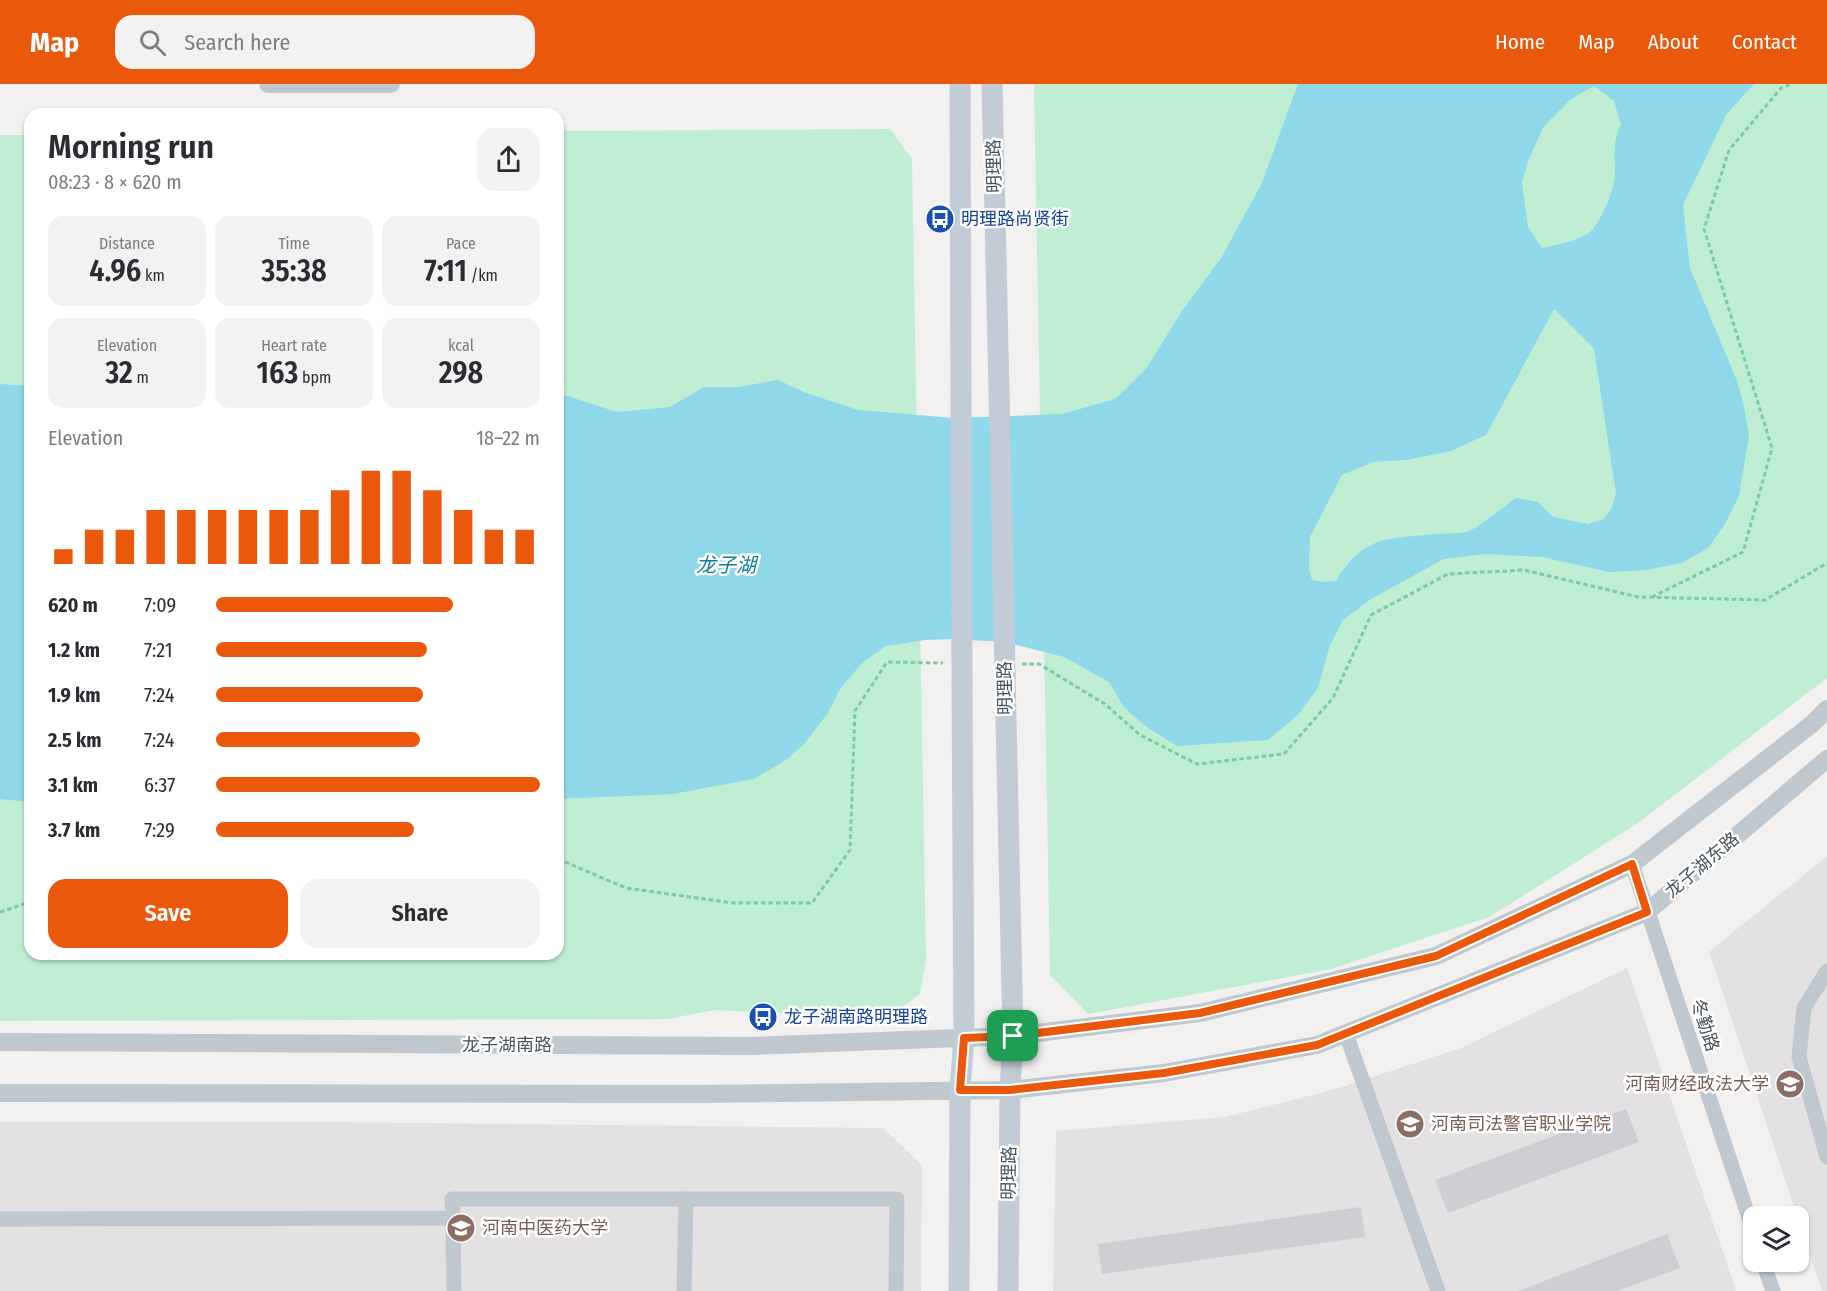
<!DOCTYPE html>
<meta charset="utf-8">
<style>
:root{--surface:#fff;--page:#f2f2f3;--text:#2b2b33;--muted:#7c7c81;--accent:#ea580c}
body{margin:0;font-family:"Fira Sans Condensed","Noto Sans SC",sans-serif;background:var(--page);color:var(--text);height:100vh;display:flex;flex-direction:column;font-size:22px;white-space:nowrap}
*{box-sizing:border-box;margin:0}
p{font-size:20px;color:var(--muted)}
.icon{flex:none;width:33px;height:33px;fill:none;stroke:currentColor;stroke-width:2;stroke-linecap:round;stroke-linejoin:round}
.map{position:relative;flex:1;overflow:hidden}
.drawer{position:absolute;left:24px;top:24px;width:540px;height:852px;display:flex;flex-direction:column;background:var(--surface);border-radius:18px;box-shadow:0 2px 4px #0004}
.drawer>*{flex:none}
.tools{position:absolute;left:1743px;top:1122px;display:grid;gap:12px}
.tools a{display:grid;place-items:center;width:66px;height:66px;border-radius:12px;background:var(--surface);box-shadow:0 2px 4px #0004;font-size:30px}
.pin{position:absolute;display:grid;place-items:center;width:51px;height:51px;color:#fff;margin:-26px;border-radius:12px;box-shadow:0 3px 9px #0006}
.round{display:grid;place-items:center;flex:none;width:63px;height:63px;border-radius:18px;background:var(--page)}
.summary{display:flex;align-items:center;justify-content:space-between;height:102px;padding:0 24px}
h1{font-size:33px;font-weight:600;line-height:45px}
.figures{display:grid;grid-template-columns:repeat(3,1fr);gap:9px;height:102px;padding:6px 24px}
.figures div{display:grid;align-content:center;border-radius:15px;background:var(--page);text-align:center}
.figures b{font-size:30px;font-weight:600}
.figures small{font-size:16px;font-weight:400}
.figures p{font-size:16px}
.chart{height:168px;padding:12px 24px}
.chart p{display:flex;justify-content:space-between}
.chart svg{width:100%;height:108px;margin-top:6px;stroke:var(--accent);stroke-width:6}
.action{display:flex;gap:12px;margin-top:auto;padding:12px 24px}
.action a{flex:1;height:69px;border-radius:18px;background:var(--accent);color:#fff;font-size:24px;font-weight:600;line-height:69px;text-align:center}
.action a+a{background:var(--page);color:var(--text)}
ul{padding:0 24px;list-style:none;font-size:20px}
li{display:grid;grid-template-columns:96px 72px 1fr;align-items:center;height:45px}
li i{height:15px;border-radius:8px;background:var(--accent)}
header{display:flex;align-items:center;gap:36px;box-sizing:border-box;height:84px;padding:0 30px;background:var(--accent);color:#fff}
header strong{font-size:28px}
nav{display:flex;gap:33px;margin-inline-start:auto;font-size:21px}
.search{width:420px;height:54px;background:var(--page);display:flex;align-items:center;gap:15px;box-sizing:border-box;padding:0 21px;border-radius:18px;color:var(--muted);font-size:22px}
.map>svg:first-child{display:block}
.education{fill:#e3e1e2}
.green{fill:#c0eed2}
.water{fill:#8fd8ea;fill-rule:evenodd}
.building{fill:#cdcfd4}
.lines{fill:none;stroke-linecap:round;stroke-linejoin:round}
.path{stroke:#79cca2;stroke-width:3;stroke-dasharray:4.5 3;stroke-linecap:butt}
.minor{stroke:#bec8ce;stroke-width:15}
.tertiary{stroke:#bec8ce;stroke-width:18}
.secondary{stroke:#c2ccd6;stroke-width:21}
.secondary-bridge{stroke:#c2ccd6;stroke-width:21}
.route-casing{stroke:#fff;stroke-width:12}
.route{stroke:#ea580c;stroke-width:8}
.labels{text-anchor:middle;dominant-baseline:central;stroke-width:5;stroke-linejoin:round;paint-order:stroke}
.street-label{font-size:18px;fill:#48545d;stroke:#fff}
.transit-label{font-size:18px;fill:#164399;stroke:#fff;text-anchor:start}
.education-label{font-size:18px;fill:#785e54;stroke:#fff;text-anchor:start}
.water-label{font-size:20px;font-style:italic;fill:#107e99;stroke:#fff}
</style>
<header>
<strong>Map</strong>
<div class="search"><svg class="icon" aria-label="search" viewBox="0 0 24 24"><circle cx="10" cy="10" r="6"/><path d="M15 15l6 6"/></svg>Search here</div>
<nav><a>Home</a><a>Map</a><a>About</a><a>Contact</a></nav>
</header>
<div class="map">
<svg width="1827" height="1207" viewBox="0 0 1827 1207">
<rect width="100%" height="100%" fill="#f3f0f0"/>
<g class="education">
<path d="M1827,772V1207H1822L1709,868Z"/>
<path d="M1627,884L1736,1207H1053L1056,1047L1225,1033L1336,1005L1461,964Z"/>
<path d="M0,1038H328L883,1044L922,1081L921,1207H0Z"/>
</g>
<g class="green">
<path d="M1034,0H1827V594L1638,739L1489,833L1331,885L1088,930L1050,891Z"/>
<path d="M890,45L912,75L926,875L920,910L887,934L714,926L668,935L0,937V51H30V870H558V47Z"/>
</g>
<g class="water">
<path d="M1298,0H1754L1726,31L1683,121L1690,184L1737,297L1744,322L1749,352L1739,412L1725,440L1708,464L1682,479L1645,486L1609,488L1542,473L1486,470L1444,475L1371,515L1343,536L1330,561L1318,604L1297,632L1268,656L1177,662L1145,642L1124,623L1109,598L1064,573L1005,558L951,555L925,556L886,562L862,579L840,605L828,629L804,660L786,676L754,695L673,710L558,715V309L617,328L670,323L704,303H738L778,296L806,309L858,326L954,334L1062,330L1115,315L1146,285L1182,227L1221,174L1261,101ZM1594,2L1614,17L1621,41C1612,56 1615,74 1615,92C1615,104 1600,139 1591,147C1580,157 1555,161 1542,164L1528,143L1522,99L1528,77L1544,42L1571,15ZM1554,225L1594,265L1616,409L1612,423L1604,435L1588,440L1553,433L1538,418L1516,414C1504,422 1479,444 1466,448C1458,450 1447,449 1438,450C1388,455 1365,450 1336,497L1323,498L1312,496L1309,484L1310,453L1342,391L1373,378L1406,376L1451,367L1486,351Z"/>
<path d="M0,300L30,302V718L0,715Z"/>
</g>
<g class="building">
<path d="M1626,1025L1639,1058L1448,1129L1435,1096Z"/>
<path d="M1361,1123L1365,1153L1102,1190L1098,1160Z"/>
<path d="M1667,1150L1680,1184L1617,1207H1518Z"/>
</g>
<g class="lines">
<g class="path">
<path d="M1652,513L1743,468L1772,364L1704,145L1729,66L1781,4L1792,0"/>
<path d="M1022,580H1039L1105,620L1140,651L1197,680L1284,670L1333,614L1371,531L1448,490L1524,486L1638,513L1765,516L1827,479"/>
<path d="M558,775L626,804L733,819H812L850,766L855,627L887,578L943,579"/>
<path d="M0,828L30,818"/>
</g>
<g class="minor">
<path d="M1632,780L1754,1149"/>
<path d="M1827,887L1804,924L1799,973L1827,1073"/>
<path d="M1346,950L1438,1207"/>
<path d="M453,1134L454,1207"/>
<path d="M0,1135L453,1134L452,1115H897L896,1207"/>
<path d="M1763,1178L1773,1207"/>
<path d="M684,1207L686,1115"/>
</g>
<g class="tertiary">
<path d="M268,0H391"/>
<path d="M0,958L752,962L1013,952L1200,929L1436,872L1632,780L1812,640L1827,625"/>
<path d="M0,1009L696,1010L1010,1006L1164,989L1317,961L1647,828L1827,675"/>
</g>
<g class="secondary">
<path d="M960,0L961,310"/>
<path d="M992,0L999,308"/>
<path d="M1005,589L1013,952L1010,1006L1008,1207"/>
<path d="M959,1207L960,1006L964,954L962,598"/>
</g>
<g class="secondary-bridge">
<path d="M999,308L1005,589"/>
<path d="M961,310L962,598"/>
</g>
</g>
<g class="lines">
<g class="route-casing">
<path id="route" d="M1632,780L1647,828L1317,961L1164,989L1010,1006H960L964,954L1013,952L1200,929L1436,872Z"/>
</g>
<use href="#route" class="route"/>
</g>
<defs>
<g id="bus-disc" transform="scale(1.5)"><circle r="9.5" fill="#1a4fb4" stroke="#fff"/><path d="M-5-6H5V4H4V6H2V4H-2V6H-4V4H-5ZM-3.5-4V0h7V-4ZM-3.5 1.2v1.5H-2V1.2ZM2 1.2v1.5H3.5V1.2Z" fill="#fff"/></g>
<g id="university-disc" transform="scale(1.5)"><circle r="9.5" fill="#8d6e63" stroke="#fff"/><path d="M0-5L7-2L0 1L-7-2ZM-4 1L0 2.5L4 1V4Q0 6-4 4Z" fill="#fff"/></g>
</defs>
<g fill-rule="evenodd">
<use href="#bus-disc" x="940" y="135"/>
<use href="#bus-disc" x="763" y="933"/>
<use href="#university-disc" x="1790" y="1000"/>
<use href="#university-disc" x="1410" y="1040"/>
<use href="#university-disc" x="461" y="1144"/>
</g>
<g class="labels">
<g class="street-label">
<text transform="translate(994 82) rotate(-91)">明理路</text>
<text transform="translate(1005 604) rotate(-91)">明理路</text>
<text transform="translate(1702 781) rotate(-40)">龙子湖东路</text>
<text transform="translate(1705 941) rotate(72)">冬勤路</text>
<text x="507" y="961">龙子湖南路</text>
<text transform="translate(1009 1089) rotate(-89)">明理路</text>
</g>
<g class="transit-label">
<text x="961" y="135">明理路尚贤街</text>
<text x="784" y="933">龙子湖南路明理路</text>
</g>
<g class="education-label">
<text x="1769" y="1000" text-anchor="end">河南财经政法大学</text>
<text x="1431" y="1040">河南司法警官职业学院</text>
<text x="482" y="1144">河南中医药大学</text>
</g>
<g class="water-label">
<text x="726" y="481">龙子湖</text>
</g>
</g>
</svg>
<div class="tools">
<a><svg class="icon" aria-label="layers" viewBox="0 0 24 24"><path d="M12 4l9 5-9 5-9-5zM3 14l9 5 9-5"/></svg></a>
</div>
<div class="pin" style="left:1013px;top:952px;background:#1e9e55"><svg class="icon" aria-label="arrive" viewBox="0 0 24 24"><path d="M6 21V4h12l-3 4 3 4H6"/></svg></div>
<section class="drawer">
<div class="summary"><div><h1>Morning run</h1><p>08:23 · 8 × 620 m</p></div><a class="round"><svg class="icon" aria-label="share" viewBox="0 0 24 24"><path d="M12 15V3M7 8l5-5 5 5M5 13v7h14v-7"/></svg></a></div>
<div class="figures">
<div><p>Distance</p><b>4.96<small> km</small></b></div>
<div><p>Time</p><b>35:38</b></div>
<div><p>Pace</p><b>7:11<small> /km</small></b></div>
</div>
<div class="figures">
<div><p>Elevation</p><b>32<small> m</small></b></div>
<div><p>Heart rate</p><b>163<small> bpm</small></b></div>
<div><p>kcal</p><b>298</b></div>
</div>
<div class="chart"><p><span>Elevation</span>18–22 m</p>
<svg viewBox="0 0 160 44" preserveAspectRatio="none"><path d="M5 44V38M15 44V30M25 44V30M35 44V22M45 44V22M55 44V22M65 44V22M75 44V22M85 44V22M95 44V14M105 44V6M115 44V6M125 44V14M135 44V22M145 44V30M155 44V30"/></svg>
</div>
<ul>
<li><b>620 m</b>7:09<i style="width:73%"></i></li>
<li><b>1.2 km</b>7:21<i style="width:65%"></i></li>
<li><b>1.9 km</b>7:24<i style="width:64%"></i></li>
<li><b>2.5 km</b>7:24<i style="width:63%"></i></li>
<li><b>3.1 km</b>6:37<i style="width:100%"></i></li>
<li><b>3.7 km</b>7:29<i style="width:61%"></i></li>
</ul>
<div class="action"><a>Save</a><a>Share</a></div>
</section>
</div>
